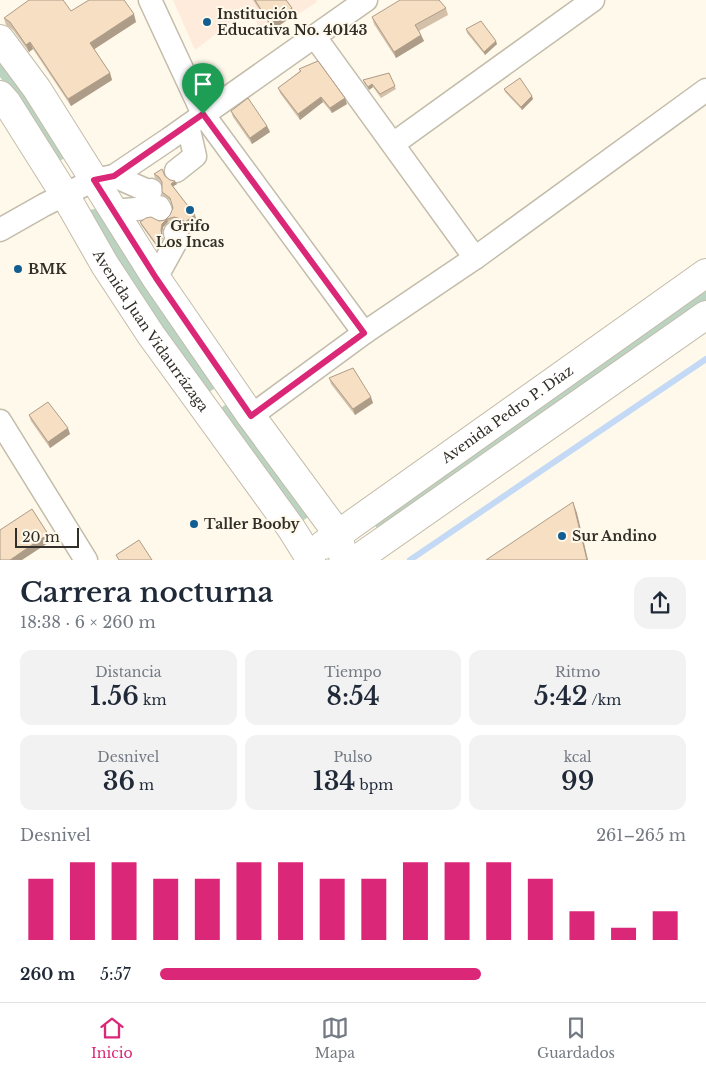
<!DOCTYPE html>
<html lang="es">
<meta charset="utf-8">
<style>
:root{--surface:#fff;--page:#f2f2f3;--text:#1f2937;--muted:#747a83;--line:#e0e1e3;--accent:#db2777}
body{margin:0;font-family:"Libre Baskerville",serif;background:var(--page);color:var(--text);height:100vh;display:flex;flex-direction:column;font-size:19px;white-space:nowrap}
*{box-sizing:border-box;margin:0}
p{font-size:16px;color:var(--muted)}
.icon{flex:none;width:28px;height:28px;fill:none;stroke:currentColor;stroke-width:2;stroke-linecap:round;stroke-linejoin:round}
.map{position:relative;height:560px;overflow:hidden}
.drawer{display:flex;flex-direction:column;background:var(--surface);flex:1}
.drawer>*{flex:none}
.scale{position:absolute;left:15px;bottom:12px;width:64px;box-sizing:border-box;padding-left:5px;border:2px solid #322f29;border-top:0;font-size:14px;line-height:18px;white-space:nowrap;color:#322f29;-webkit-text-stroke:4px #fef9ea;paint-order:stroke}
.pin{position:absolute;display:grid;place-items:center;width:42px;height:42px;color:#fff;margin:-51px -21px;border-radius:50% 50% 50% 0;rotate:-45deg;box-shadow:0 0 5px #0007}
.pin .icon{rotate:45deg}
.round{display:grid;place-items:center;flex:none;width:52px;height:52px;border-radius:15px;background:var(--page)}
.head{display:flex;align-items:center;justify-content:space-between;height:85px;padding:0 20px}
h1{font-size:28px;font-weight:600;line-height:38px}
.stats{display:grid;grid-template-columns:repeat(3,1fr);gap:8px;height:85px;padding:5px 20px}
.stats div{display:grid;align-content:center;border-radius:12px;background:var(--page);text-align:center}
.stats b{font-size:25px;font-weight:600}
.stats small{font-size:14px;font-weight:400}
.stats p{font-size:14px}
.chart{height:140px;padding:10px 20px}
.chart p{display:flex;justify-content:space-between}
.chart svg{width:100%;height:90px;margin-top:5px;stroke:var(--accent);stroke-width:6}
ul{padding:0 20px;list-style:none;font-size:16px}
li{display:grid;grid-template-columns:80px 60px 1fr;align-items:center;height:38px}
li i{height:12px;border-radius:6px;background:var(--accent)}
.menu{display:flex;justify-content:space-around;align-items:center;height:70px;border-top:1px solid var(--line);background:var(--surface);font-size:14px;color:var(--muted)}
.menu a{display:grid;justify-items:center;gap:2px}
.menu .current{color:var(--accent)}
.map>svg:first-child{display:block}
.education{fill:#ffebdb}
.green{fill:#bbd3c1}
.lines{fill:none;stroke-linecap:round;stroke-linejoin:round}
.stream{stroke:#c3d9f5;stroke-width:6}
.minor-casing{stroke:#c3bcab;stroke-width:25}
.major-casing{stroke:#c3bcab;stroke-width:30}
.minor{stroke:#fff;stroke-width:22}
.major{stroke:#fff;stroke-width:28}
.wall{fill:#d4c0a8}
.shaded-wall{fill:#ad9c88}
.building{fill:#f7dfc3;stroke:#ad9c88}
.route-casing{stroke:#fff;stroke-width:10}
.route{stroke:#db2777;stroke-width:6}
.poi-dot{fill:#125e91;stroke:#fef9ea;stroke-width:2}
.labels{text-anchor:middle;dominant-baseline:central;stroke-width:4;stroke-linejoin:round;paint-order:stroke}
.poi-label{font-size:14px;font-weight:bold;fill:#322f29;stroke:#fef9ea;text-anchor:start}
.street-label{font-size:14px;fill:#322f29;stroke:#fef9ea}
</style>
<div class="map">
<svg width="706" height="560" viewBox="0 0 706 560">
<rect width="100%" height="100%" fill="#fef9ea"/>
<path class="education" d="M173,0H316L317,2L261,38L252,6L195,50Z"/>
<g class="green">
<path d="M0,57L69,156L57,162L17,100L0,77Z"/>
<path d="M94,209L97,210L217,387L206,394L88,216L90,210Z"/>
<path d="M706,286V300L378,530L373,522Z"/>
<path d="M228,403L310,516L299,523L218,410Z"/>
</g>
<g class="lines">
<path class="stream" d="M410,560L706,359"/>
<g class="minor-casing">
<g id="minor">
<path d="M150,0L203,114L364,333"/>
<path d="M315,37L475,258"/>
<path d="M393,144L593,0"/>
<path d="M176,171L195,156L188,126"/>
<path d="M114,176L148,191L151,190"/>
<path d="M113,211L159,207L161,211"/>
<path d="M0,230L44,205L94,180L114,176L169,139L366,0"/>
<path d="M156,278L178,238L175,233"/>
<path d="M251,416L364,333L475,258L706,90"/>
<path d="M0,421L86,560"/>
</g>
</g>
<g class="major-casing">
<g id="major">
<path d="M0,39L37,89L156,278L251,416L338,534L344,560"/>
<path id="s1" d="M0,95L7,103L65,195L105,265L151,335L291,528L311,560"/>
<path id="s2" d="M323,545L706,273"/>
<path d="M356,560L706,315"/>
</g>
</g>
<use href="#minor" class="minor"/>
<use href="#major" class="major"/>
</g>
<g class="wall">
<path d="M253,0H286L295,14L273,30Z"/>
<path d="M446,8L448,15L419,31L424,41L396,58L374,24L372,17Z"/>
<path d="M71,11L136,22L94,49L110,73L112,80L71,106L33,49L29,52L13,30L6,25L4,18Z"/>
<path d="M466,29L497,44L485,55L467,33Z"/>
<path d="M299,69L347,104L332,113L323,102L300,120L280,93L278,88L300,71Z"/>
<path d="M389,73L396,89L381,98L373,87L369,90L364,83L363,80Z"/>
<path d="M504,89L533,99L522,110L505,92Z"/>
<path d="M231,111L267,126L270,132L252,144L233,117Z"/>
<path d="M154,174L165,176L177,184L173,186L196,218L186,226L182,222L175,220L168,222L163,227L162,233L163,238L157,247L141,225L140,222L165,220L170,215L173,208L171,201L163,195L162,192V184L160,181L155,178Z"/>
<path d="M329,378L373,403L355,415L331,384Z"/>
<path d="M29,415L70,434L50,448L31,421Z"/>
</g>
<g class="shaded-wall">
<path d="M292,8L295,14L273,30L270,24Z"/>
<path d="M134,14L136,22L93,50L90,43Z"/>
<path d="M421,35L424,41L396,58L394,52Z"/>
<path d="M496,41L497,44L485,55L484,52Z"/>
<path d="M30,42L33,49L29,52L26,45Z"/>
<path d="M110,73L112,80L71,106L68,99Z"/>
<path d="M372,84L373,87L369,90L368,87Z"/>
<path d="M532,96L533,99L522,110L521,107Z"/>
<path d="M321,97L323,102L300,120L298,114Z"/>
<path d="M345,98L347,104L332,113L330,108Z"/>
<path d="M267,126L270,132L252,144L250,138Z"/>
<path d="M175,181L177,184L172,187L171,184Z"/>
<path d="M195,215L196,218L186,226L185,222Z"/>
<path d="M167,219L168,222L163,227L162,233L163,238L157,247L156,244L162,224Z"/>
<path d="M371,397L373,403L355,415L353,409Z"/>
<path d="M68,428L70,434L50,448L48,442Z"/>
<path d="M573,502L577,513L588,560H587Z"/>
<path d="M48,534L51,541L22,560H10Z"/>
</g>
<g class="building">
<path d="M29,0H63L71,11L89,0H124L134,14L90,43L110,73L68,99L30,42L26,45L10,22L4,18Z"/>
<path d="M255,0H286L292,8L270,24Z"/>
<path d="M400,0H439L446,8L415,25L421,35L394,52L372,17Z"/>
<path d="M481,21L496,41L484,52L466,29Z"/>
<path d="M318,61L345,98L330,108L321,97L298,114L278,88L301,71L299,69Z"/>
<path d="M389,73L395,86L380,94L372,84L368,87L363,80Z"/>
<path d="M520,78L532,96L521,107L504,89Z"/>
<path d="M248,98L267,126L250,138L231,111Z"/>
<path d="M162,169L165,176L170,180L175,181L171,184L195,215L185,222L181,219L174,217L167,219L162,224L161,230L162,235L156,244L140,222L146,218L151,217L159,221L165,220L170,215L173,208L170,198L162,192V182L159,177L154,174Z"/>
<path d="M353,368L371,397L353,409L329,378Z"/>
<path d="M48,402L68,428L48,442L29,415Z"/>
<path d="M573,502L587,560H486Z"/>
<path d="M32,509L48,534L10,560H0V530Z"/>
<path d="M139,540L152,560H119L116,555Z"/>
</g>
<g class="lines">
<g class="route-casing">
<path id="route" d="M203,114L364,333L251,416L156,278L94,180L114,176Z"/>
</g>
<use href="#route" class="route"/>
</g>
<g class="poi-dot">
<circle cx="207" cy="22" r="5"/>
<circle cx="190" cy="210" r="5"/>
<circle cx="18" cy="269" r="5"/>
<circle cx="194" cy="524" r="5"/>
<circle cx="562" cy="536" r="5"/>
</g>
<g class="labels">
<g class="poi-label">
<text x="217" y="14">Institución<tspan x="217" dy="16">Educativa No. 40143</tspan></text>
<text x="190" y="226" text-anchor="middle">Grifo<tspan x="190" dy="16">Los Incas</tspan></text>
<text x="28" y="269">BMK</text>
<text x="204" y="524">Taller Booby</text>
<text x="572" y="536">Sur Andino</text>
</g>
<g class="street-label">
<text stroke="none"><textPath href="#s1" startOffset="280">Avenida Juan Vidaurrázaga</textPath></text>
<text stroke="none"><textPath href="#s2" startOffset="226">Avenida Pedro P. Díaz</textPath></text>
</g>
</g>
</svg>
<div class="scale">20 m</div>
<div class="pin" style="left:203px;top:114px;background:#1e9e55"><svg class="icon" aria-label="arrive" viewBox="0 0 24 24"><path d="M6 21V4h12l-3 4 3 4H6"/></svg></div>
</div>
<section class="drawer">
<div class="head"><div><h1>Carrera nocturna</h1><p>18:38 · 6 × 260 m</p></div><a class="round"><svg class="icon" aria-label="share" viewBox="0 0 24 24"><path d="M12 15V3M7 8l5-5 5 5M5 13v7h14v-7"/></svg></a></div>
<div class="stats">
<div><p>Distancia</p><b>1.56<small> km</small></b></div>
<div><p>Tiempo</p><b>8:54</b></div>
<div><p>Ritmo</p><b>5:42<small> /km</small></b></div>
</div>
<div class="stats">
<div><p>Desnivel</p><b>36<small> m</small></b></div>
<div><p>Pulso</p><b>134<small> bpm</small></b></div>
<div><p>kcal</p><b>99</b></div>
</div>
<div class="chart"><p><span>Desnivel</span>261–265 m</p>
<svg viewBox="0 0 160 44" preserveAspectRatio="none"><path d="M5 44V14M15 44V6M25 44V6M35 44V14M45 44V14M55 44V6M65 44V6M75 44V14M85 44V14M95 44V6M105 44V6M115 44V6M125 44V14M135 44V30M145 44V38M155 44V30"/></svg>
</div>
<ul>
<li><b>260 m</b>5:57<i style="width:61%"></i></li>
</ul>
</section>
<nav class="menu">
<a class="current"><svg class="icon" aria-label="home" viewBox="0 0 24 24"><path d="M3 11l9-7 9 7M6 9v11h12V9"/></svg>Inicio</a>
<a><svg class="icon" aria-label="map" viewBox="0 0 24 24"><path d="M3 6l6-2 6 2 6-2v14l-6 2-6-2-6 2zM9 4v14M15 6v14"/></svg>Mapa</a>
<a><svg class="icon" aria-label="saved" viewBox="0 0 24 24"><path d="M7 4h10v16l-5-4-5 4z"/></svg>Guardados</a>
</nav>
